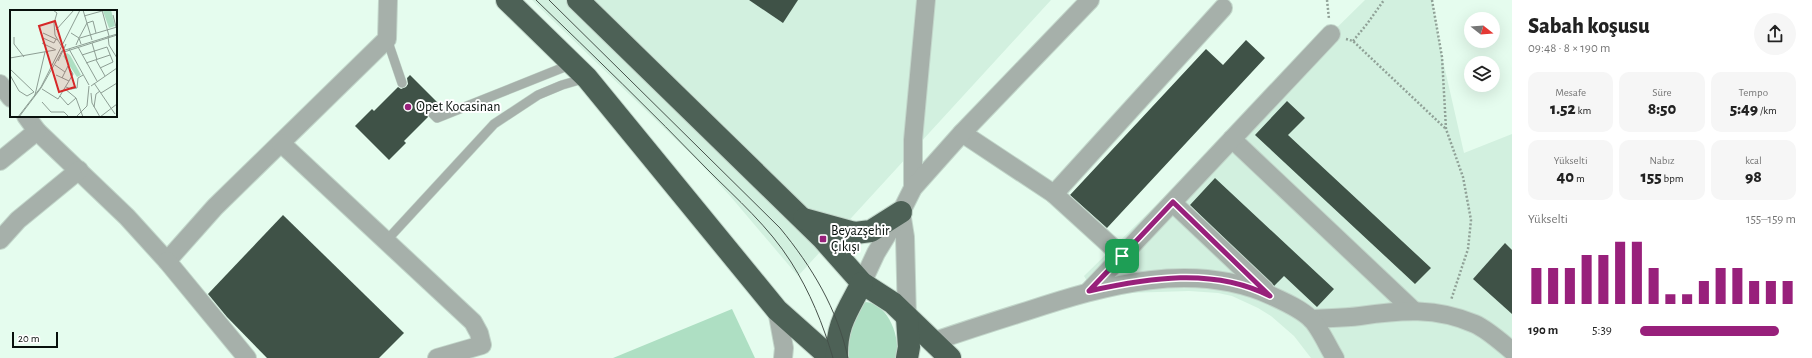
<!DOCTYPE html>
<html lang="tr">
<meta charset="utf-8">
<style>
:root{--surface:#fff;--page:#f6f6f6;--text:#222;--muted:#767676;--accent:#98207b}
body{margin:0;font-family:"Alegreya Sans",sans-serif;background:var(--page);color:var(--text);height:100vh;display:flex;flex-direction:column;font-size:15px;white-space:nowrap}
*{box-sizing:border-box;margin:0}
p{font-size:13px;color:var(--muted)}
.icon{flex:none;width:22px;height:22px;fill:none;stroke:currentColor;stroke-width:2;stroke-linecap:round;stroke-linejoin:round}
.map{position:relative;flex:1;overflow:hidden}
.sheet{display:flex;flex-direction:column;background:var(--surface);width:300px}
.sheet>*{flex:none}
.needle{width:26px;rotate:107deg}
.tools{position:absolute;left:1464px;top:12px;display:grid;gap:8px}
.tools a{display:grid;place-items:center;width:36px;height:36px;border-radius:50%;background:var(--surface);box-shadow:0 4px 16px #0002;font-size:20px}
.scale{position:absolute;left:12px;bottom:10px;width:46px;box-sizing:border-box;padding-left:4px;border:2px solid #08100c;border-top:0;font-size:11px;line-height:14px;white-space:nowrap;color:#08100c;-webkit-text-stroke:3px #fff;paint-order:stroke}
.pin{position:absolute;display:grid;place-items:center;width:34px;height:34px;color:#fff;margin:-17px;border-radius:8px;box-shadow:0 2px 6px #0006}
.round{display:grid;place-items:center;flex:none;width:42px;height:42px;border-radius:21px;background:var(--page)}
.overview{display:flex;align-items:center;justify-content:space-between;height:68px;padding:0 16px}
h1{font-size:22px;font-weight:800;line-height:30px}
.stats{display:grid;grid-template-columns:repeat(3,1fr);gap:6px;height:68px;padding:4px 16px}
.stats div{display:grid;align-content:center;border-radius:10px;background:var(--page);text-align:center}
.stats b{font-size:17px;font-weight:800}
.stats small{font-size:11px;font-weight:400}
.stats p{font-size:11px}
.chart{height:112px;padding:8px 16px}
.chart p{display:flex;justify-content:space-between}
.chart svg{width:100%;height:72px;margin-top:4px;stroke:var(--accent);stroke-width:6}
ul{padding:0 16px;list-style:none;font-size:13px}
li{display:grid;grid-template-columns:64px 48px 1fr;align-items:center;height:30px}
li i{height:10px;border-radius:5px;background:var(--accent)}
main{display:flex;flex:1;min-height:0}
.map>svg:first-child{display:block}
.built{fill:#d2f0df}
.green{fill:#aedfc3}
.building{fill:#3f5247}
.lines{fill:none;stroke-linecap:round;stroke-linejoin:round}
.lane-casing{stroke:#c2d6ca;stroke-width:10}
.street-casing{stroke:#c2d6ca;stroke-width:20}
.highway-casing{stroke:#c2d6ca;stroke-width:24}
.path{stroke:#90a197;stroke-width:2.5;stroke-dasharray:2 2;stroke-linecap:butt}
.lane{stroke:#a6b0aa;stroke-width:9}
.street{stroke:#a6b0aa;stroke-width:18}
.highway{stroke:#4d6156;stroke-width:22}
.tram{stroke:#45514a;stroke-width:1}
.route-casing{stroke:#fff;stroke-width:8}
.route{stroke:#98207b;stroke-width:5}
.poi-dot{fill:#98207b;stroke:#fff;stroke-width:1.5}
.labels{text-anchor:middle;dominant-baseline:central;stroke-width:4;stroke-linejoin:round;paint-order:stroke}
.poi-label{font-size:14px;fill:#08100c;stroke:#fff;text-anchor:start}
.inset-road{fill:none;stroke:#8d9e94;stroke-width:1}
.view{fill:#d62828;fill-opacity:0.15;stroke:#d62828;stroke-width:2}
.inset-edge{fill:none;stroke:#08100c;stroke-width:2}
</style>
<main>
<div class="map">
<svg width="1512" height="358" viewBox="0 0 1512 358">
<rect width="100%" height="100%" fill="#e5fcee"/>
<g class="built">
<path d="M532,0H1051L798,276L731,197L696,159Z"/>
<path d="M1365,0H1432L1441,52L1464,153L1512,134V358H1311L1294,336L1271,316L1258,308L1232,296L1218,293L1189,291L1095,294L1084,276Z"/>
</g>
<g class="green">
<path d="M866,302C889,304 901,339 896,358H844L843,335L862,304Z"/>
<path d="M732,309L755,358H613Z"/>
</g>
<g class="building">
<path d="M749,0H798L783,23Z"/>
<path d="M1246,40L1265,58L1107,228L1070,195L1206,49L1223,65Z"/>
<path d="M410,75L440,105L436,109L431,107L428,109L426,114L428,117L404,141L406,143L389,160L355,126L372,109L374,111L398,87L401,89L406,87L408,84L407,78Z"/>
<path d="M1287,101L1305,118L1288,135L1431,268L1415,284L1255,135Z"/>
<path d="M1215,178L1334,289L1317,307L1284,276L1274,286L1190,205Z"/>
<path d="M283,215L404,333L379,358H267L227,317L208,294Z"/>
<path d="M1505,243L1512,250V314L1473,279Z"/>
</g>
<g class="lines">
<g class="lane-casing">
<g id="lane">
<path d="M387,39L402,83"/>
<path d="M432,113L437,118L572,64"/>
<path d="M386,241L494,124L538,95L562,85L586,78"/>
</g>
</g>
<g class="street-casing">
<g id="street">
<path d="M0,84L11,98"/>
<path d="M26,116L37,131L127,217L167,261L215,207L387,39L388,0"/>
<path d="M962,133L1054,194"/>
<path d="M1232,139L1413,310"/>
<path d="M281,143L473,322L479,333L482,345L437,358"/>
<path d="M0,161L37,131"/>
<path d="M913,188V140L926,0"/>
<path d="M1173,203L1265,290"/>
<path d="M901,212L905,237L907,318"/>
<path d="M0,240L18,220L79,170"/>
<path d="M1122,256L1054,194L1223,8"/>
<path d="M167,261L247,358"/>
<path d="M862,283L876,253L901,212L913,188L962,133L1090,0"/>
<path d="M1089,291L1331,34"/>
<path d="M777,310L784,348L783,358"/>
<path d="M1311,319C1328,318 1344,318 1360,316C1401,310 1436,307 1475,324C1488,330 1501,342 1512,351"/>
<path d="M932,342C964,331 995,321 1027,311C1106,285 1193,260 1272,296C1285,302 1301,309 1311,319C1320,328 1328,347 1335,358"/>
</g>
</g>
<g class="highway-casing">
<g id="highway">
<path d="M507,0L587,78L777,310L831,358"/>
<path d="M578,0L823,239L862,283L893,303L950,358"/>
<path d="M804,219L855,233L871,231L901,212"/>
<path d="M907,318L909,347L907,358"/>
<path d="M837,358C836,325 847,312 862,283"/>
</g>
</g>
<g class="path">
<path d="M1327,0L1329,19"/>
<path d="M1432,0L1442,57L1446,129L1463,177L1471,220L1468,249L1451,300"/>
<path d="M1346,39L1353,41L1446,129"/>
<path d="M1353,41L1367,24L1384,0"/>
</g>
<use href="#lane" class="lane"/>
<use href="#street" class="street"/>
<use href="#highway" class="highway"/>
<g class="tram">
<path d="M536,0C594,56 652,112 708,170C737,199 769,227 791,262C810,292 823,324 833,358"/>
<path d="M549,0L780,228C812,267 837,308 848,358"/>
</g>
</g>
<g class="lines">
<g class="route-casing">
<path id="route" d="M1173,202L1270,296C1213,267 1148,278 1089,291Z"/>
</g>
<use href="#route" class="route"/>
</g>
<g class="poi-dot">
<circle cx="408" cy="107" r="4"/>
<rect x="819" y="235" width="8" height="8" rx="2"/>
</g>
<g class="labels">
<g class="poi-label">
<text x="416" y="107">Opet Kocasinan</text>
<text x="831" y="231">Beyazşehir<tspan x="831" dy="16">Çıkışı</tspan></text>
</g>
</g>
<g transform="translate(10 10)">
<rect width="107" height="107" fill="#e5fcee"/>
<path d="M101,0L105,16L99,18L93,1ZM57,43L60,45L71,65L67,67L53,46Z" fill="#aedfc3"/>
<path class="inset-road" d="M43,0L47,3L44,13L45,25L52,37M73,0L82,30M92,0L99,26M103,5L106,17M74,6L92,1M77,13L83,11L86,23M46,20L64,0M33,23L48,30M61,23L69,28L66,35M98,26L99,35L107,48M4,27V34L14,47M33,28L44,33L46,29M70,28L107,17M32,33L46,40M82,33L87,50M71,34L69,28L77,13M68,37L87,71M59,39L79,75M54,42L107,25M72,45L97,37M0,48L45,40M86,50L95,66M48,51L56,34M76,53L100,45M45,55L55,62M90,58L103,52L97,37M0,59L24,82M0,65L9,81L17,86L24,82M52,68L58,56L63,64L59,71M84,73L105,104M81,76L107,58M56,77L61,79L67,78L68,68L73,65M32,79L48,89L59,71L46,65M55,79L66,88M81,83L82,93L90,107M91,83L107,73M25,85L35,42M50,86L58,95L66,88L73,107M32,92L41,102H54L59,107M84,97L86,84L90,81M8,107L31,77L70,0M9,107L31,78L52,41L107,24M66,107L77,96L79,76M90,107L107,94"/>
<path class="view" d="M45,11L65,77L49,82L29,16Z"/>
<rect width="107" height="107" class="inset-edge"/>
</g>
</svg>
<div class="tools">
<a><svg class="needle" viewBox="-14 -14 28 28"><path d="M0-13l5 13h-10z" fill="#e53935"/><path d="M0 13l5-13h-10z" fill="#767676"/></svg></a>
<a><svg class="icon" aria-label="layers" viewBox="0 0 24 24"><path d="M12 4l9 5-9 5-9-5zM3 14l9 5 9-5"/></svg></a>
</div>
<div class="scale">20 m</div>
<div class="pin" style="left:1122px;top:256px;background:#1e9e55"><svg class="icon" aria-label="arrive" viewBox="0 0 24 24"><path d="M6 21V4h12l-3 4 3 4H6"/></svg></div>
</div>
<section class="sheet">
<div class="overview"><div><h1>Sabah koşusu</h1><p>09:48 · 8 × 190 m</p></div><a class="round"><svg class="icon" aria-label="share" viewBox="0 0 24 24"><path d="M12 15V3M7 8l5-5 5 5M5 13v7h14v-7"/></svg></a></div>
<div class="stats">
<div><p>Mesafe</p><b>1.52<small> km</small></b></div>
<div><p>Süre</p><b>8:50</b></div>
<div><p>Tempo</p><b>5:49<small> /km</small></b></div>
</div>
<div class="stats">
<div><p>Yükselti</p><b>40<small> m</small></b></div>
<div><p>Nabız</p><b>155<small> bpm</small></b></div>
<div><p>kcal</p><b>98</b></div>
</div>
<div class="chart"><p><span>Yükselti</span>155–159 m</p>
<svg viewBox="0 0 160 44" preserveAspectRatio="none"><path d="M5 44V22M15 44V22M25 44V22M35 44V14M45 44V14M55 44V6M65 44V6M75 44V22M85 44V38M95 44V38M105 44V30M115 44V22M125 44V22M135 44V30M145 44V30M155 44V30"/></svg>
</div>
<ul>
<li><b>190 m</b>5:39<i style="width:89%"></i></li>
</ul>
</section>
</main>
